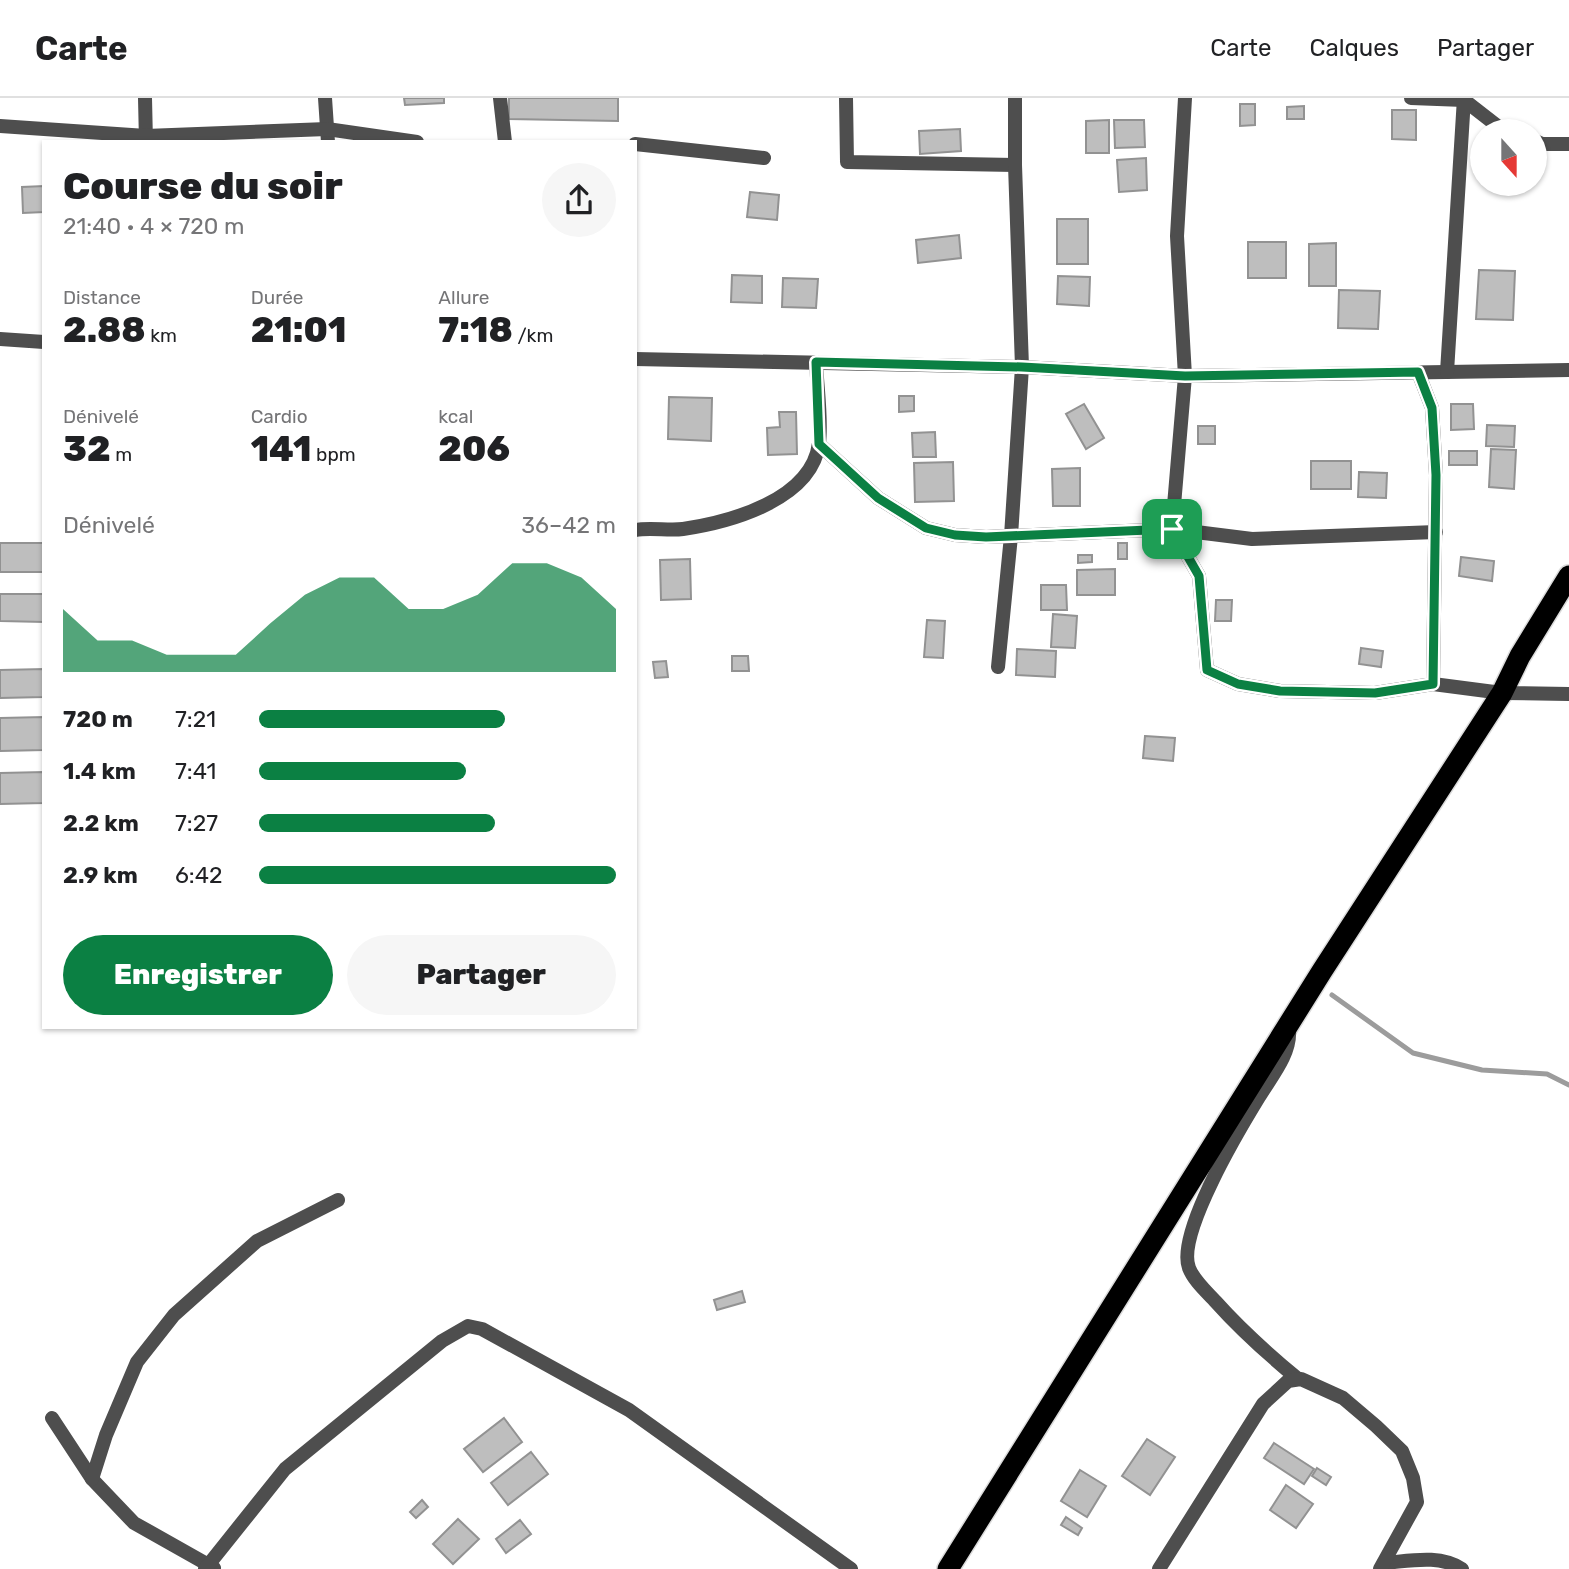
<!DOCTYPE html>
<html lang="fr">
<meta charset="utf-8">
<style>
:root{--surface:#fff;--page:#f6f6f6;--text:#202124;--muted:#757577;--line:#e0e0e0;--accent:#0b8043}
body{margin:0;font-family:Rubik,sans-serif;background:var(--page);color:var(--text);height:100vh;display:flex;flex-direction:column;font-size:26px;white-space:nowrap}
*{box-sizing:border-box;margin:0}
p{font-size:23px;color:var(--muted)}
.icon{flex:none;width:38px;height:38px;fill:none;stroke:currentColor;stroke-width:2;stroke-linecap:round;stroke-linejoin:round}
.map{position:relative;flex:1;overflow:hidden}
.drawer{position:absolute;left:42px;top:42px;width:595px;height:889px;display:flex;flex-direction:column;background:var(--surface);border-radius:0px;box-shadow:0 2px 5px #0004}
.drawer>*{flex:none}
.needle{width:46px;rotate:159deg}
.buttons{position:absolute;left:1470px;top:21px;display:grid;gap:14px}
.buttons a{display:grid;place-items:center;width:77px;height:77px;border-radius:50%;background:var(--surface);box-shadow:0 2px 5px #0004;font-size:35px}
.pin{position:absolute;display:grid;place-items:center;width:60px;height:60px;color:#fff;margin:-30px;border-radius:14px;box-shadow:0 4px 10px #0006}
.round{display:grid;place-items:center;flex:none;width:74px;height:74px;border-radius:37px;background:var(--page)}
.head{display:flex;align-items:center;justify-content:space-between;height:119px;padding:0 21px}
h1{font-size:38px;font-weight:800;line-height:52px}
.figures{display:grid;grid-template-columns:repeat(3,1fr);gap:10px;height:119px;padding:7px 21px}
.figures div{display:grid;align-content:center}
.figures b{font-size:35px;font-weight:800}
.figures small{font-size:19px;font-weight:400}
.figures p{font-size:19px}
.chart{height:196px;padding:14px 21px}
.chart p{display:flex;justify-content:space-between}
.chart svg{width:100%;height:126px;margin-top:7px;fill:var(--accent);opacity:.7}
.action{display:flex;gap:14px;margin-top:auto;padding:14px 21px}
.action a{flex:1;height:80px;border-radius:42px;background:var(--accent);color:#fff;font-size:28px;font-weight:800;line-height:80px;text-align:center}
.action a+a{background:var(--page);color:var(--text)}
ul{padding:0 21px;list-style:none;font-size:23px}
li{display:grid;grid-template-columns:112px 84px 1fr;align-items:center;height:52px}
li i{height:18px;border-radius:9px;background:var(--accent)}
header{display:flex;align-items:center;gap:42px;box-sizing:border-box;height:98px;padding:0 35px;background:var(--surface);border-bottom:2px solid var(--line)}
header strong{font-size:33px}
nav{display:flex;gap:38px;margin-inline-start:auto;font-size:24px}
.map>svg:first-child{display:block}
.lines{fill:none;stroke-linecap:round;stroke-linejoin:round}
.stream{stroke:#9c9c9c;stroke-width:5}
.building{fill:#bebebe;stroke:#929292;stroke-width:2}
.highway-casing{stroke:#dbdbdb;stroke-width:24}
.street{stroke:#4e4e4e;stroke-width:14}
.highway{stroke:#000;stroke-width:21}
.route-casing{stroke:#fff;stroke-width:14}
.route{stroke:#0b8043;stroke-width:9}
</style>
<header>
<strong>Carte</strong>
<nav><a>Carte</a><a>Calques</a><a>Partager</a></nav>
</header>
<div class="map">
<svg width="1569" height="1471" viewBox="0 0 1569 1471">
<rect width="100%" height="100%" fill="#fff"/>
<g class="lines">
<path class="stream" d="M1332,897L1413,955L1482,972L1547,976L1569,987"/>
</g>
<g class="building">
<path d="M404,0H444V5L405,7Z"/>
<path d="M509,0H618V23L509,21Z"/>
<path d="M1240,6H1255V27L1240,28Z"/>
<path d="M1304,8V21H1287V9Z"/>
<path d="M1392,12H1416V42L1392,41Z"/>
<path d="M1109,22V55H1086V23Z"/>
<path d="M1114,22H1144L1145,49L1115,50Z"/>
<path d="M960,31L961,53L920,56L919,33Z"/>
<path d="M1146,60L1147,92L1119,94L1117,62Z"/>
<path d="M44,88V114L23,115L22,89Z"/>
<path d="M750,94L779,97L777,122L747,119Z"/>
<rect x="1057" y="121" width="31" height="45"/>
<path d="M959,137L961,160L918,165L916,142Z"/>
<rect x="1248" y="144" width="38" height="36"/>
<path d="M1336,145V188H1309V146Z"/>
<path d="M1479,172L1515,173L1513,222L1476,221Z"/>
<path d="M732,177L762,178V205L731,204Z"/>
<path d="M1058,178L1090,179L1089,208L1057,206Z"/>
<path d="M783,180L818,181L816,210L782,209Z"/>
<path d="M1339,192L1380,193L1378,231L1338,230Z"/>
<path d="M899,298H914V313L899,314Z"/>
<path d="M669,299L712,300L711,343L668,341Z"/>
<path d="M1084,306L1104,340L1086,351L1066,316Z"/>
<path d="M1451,306H1473L1474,331L1451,332Z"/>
<path d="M779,314H796L797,356L768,357L767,330L780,329Z"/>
<path d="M1487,327L1515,328L1514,349L1486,348Z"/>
<rect x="1198" y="328" width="17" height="18"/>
<path d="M935,334L936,359H913L912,335Z"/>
<path d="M1491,351L1516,352L1514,391L1489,389Z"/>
<rect x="1449" y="353" width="28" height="14"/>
<rect x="1311" y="363" width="40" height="28"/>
<path d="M953,364L954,403L915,404L914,365Z"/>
<path d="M1080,370V408H1053L1052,371Z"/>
<path d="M1359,374L1387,375L1386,400L1358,399Z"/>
<rect x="0" y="445" width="44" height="29"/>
<rect x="1118" y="445" width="9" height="16"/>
<path d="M1078,457H1092V464L1078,465Z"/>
<path d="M1461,459L1494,463L1492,483L1459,478Z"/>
<path d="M690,461L691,501L661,502L660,462Z"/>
<path d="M1115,471V497H1077V472Z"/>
<path d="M1041,487H1066L1067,512H1041Z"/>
<path d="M0,496H44V524L0,523Z"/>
<path d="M1216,502H1232L1231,523H1215Z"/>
<path d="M1053,516L1077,518L1075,550L1051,549Z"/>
<path d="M927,522L945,523L943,560L924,559Z"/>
<path d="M1361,550L1383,553L1381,569L1359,566Z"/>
<path d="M1017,551L1056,553L1055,579L1016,577Z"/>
<path d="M732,558H748L749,573H732Z"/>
<path d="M666,563L668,579L655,580L653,564Z"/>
<path d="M44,571V599L0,600V572Z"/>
<path d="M44,619V652L0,653V620Z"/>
<path d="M1145,638L1175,640L1173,663L1143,660Z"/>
<path d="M44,674V705L0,706V675Z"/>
<path d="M742,1193L745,1204L717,1212L714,1202Z"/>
<path d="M504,1320L522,1344L483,1374L464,1351Z"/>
<path d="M1147,1341L1175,1359L1150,1397L1122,1378Z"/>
<path d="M1274,1345L1314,1371L1304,1386L1264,1360Z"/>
<path d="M531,1354L548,1376L508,1407L491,1385Z"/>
<path d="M1317,1370L1331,1379L1326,1387L1312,1378Z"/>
<path d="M1080,1372L1106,1388L1087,1419L1061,1403Z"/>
<path d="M1286,1387L1313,1406L1296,1430L1270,1412Z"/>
<path d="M422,1402L428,1409L416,1420L410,1414Z"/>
<path d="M1066,1419L1082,1430L1078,1437L1061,1427Z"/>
<path d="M458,1421L479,1441L453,1466L433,1446Z"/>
<path d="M520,1422L531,1436L506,1455L496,1441Z"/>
</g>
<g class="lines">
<g class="highway-casing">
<path id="highway" d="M948,1471L1322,873L1502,595L1520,558L1569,478"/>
</g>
<g class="street">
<path d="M145,0L146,44"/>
<path d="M325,0L328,44"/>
<path d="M500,0L505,44"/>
<path d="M846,0L847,64L1015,67"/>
<path d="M1185,0L1177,138L1185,278L1172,431L1199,478L1207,572L1238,586L1280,593L1375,595L1433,586L1502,595L1569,596"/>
<path d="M1411,0L1464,2L1500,30L1508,33"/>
<path d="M0,28L146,38L327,31L417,44"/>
<path d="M1535,43L1542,46H1569"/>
<path d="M635,46L764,60"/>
<path d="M0,241L44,244"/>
<path d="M635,261L1022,269L1185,278L1569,272"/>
<path d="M1418,274L1432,310L1436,377L1433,586"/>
<path d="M1447,274L1464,0"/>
<path d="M819,346L878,400L926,430L955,437L986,439L1172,431L1252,441L1436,434"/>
<path d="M635,432C651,429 668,433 683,431C730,424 812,402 819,345C822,321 817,289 816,264"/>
<path d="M998,569L1011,438L1022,269L1015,67V0"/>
<path d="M1289,932C1291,956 1271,979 1259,999C1240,1030 1176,1136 1189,1170C1194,1183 1207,1194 1216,1204C1241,1232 1269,1257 1298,1281"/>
<path d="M52,1320L92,1381L134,1425L214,1470"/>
<path d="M92,1381L106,1337L137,1264L174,1217L257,1143L338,1102"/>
<path d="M1384,1465C1410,1463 1439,1456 1462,1471"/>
<path d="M205,1471L285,1371L442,1243L468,1228L482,1231L629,1312L851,1471"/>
<path d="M1159,1471L1263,1306L1288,1283L1301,1281L1343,1300L1376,1328L1402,1353L1413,1380L1417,1404L1380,1471"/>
</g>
<use href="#highway" class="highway"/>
</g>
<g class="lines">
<g class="route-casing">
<path id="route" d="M816,264L1022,269L1185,278L1418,274L1432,310L1436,377L1433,586L1375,595L1280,593L1238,586L1207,572L1199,478L1172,431L986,439L955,437L926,430L878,400L819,346Z"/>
</g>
<use href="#route" class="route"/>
</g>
</svg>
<div class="buttons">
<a><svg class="needle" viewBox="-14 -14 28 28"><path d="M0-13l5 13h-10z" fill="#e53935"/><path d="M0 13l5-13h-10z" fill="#757577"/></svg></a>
</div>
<div class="pin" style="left:1172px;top:431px;background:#1e9e55"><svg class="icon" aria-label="arrive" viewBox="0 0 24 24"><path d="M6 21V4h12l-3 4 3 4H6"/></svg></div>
<section class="drawer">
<div class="head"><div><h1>Course du soir</h1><p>21:40 · 4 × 720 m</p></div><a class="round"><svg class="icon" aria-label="share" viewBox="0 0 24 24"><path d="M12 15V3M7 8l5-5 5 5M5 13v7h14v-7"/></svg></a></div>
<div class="figures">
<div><p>Distance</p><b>2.88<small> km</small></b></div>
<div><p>Durée</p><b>21:01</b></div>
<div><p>Allure</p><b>7:18<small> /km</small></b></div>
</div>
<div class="figures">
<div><p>Dénivelé</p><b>32<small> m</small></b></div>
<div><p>Cardio</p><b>141<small> bpm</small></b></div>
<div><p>kcal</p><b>206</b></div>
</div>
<div class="chart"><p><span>Dénivelé</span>36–42 m</p>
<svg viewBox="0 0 160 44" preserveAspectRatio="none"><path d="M0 44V22L10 33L20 33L30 38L40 38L50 38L60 27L70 17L80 11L90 11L100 22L110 22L120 17L130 6L140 6L150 11L160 22V44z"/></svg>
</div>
<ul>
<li><b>720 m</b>7:21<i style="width:69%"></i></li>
<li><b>1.4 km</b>7:41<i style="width:58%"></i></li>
<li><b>2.2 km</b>7:27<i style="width:66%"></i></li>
<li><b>2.9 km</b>6:42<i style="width:100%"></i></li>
</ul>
<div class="action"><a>Enregistrer</a><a>Partager</a></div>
</section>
</div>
